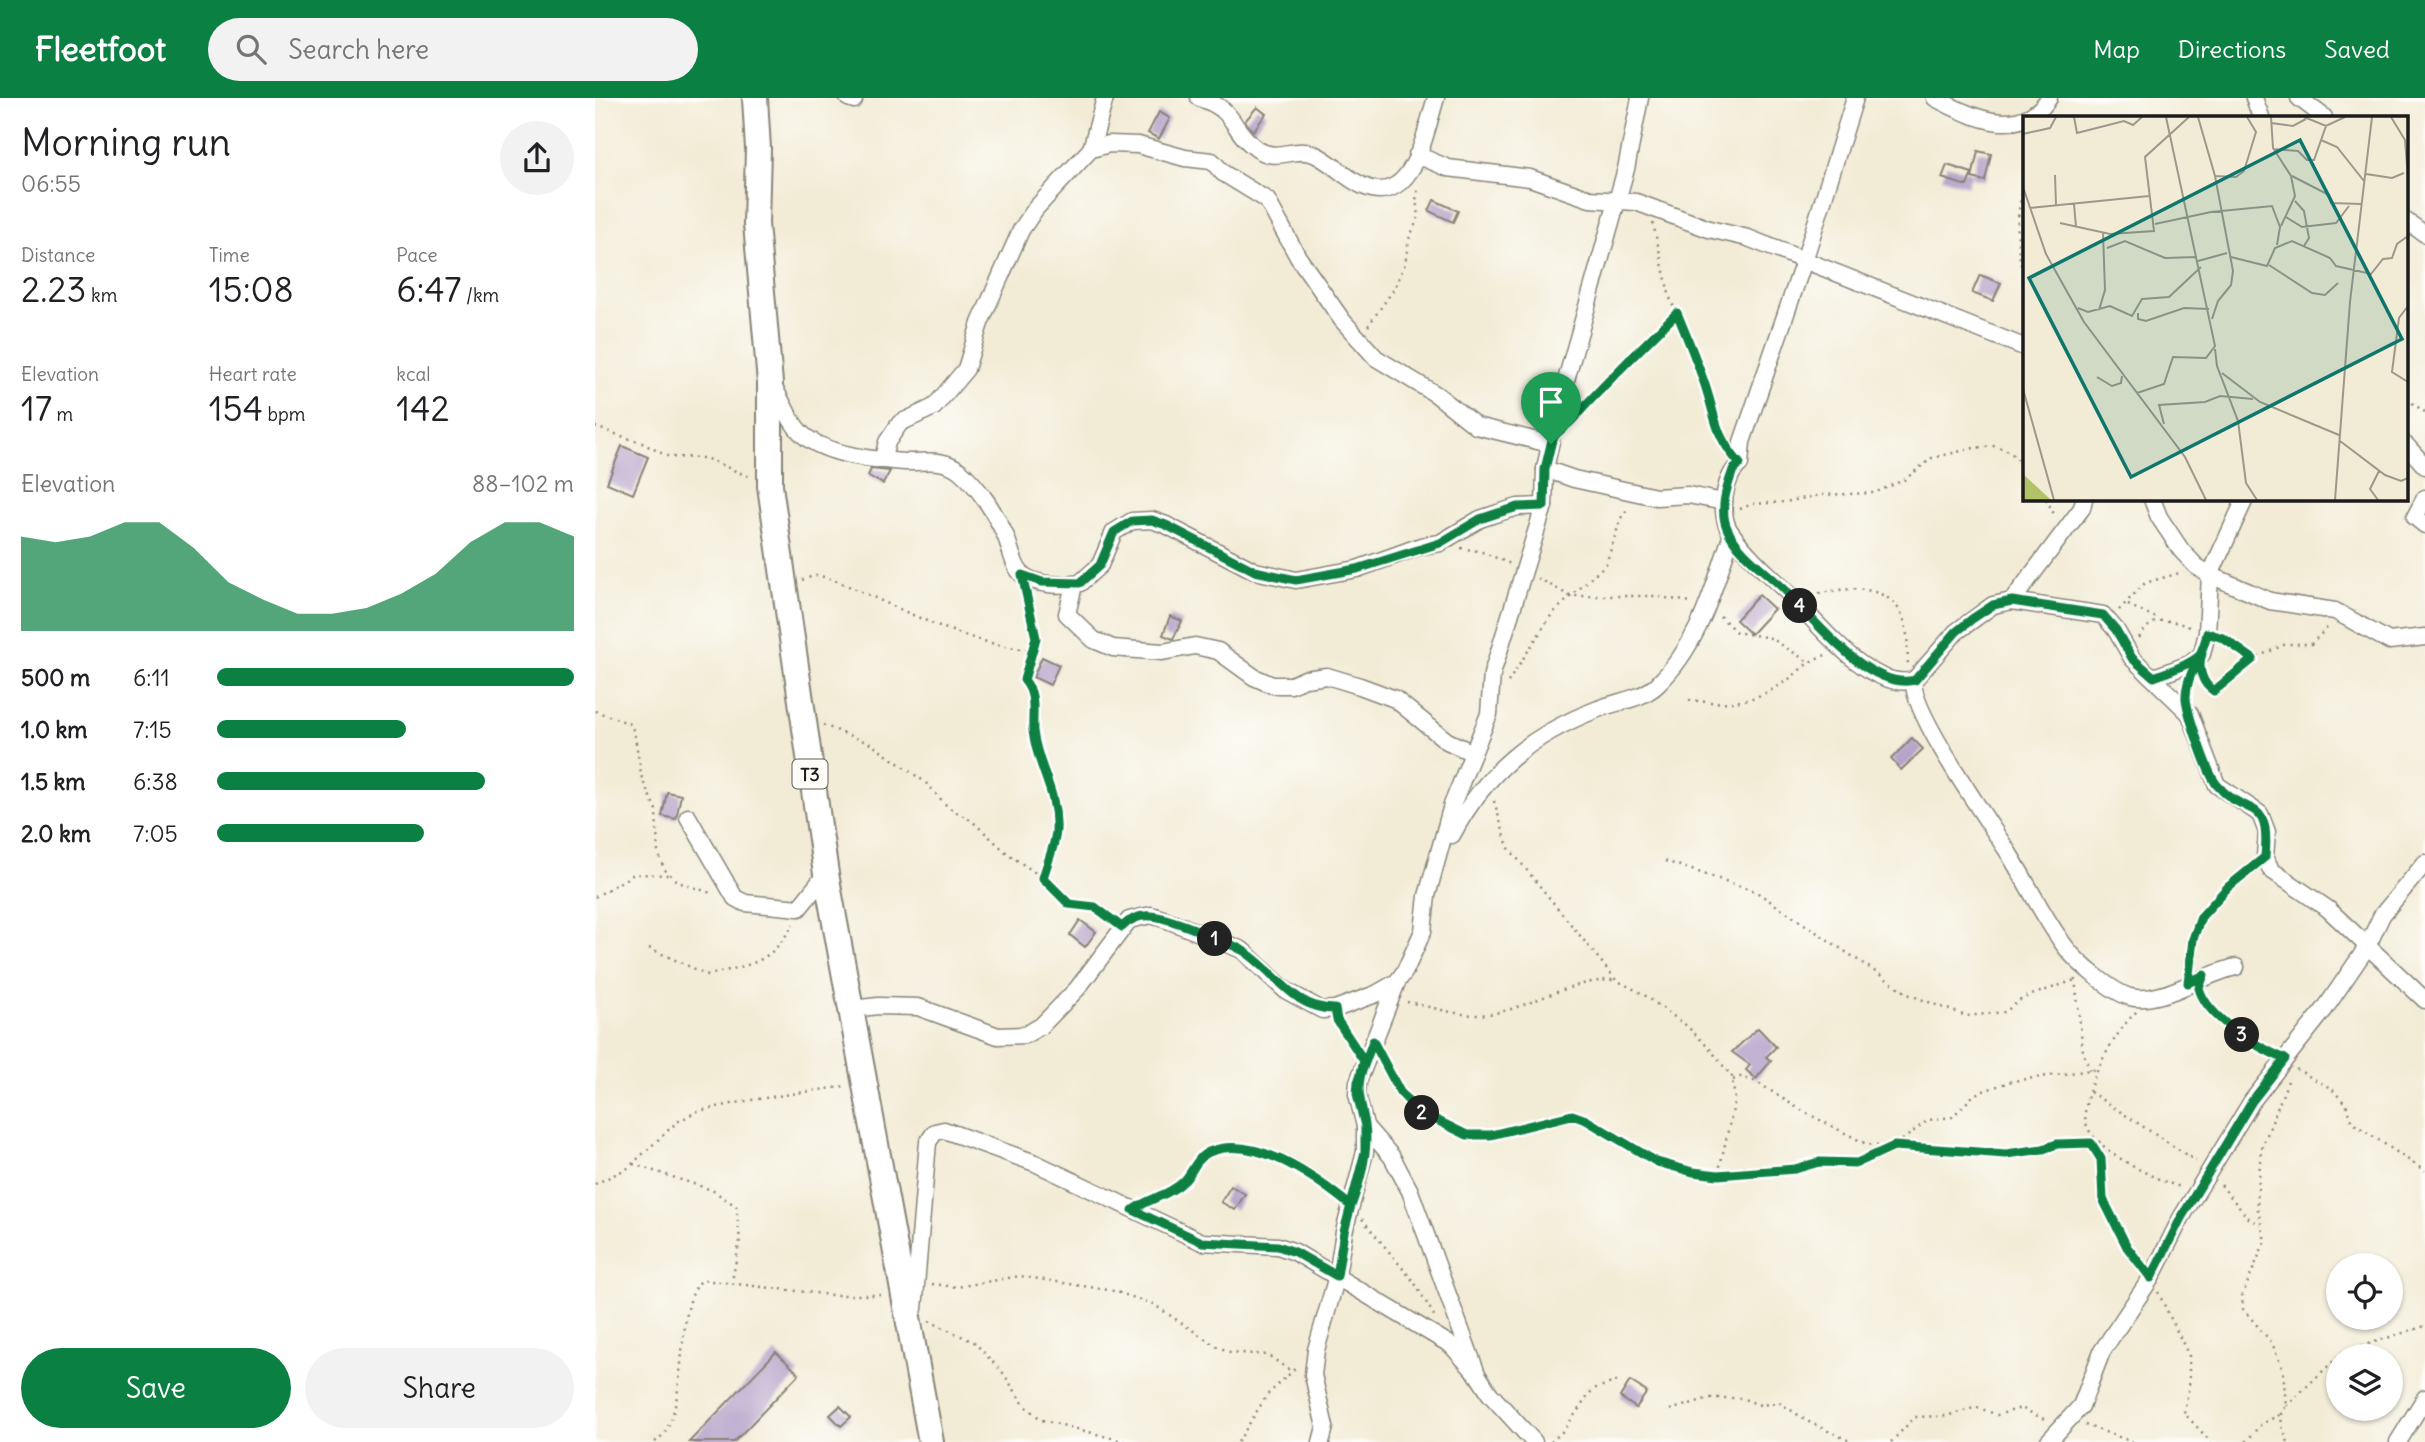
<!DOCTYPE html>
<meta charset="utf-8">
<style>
:root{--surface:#fff;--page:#f2f2f2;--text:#202124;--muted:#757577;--accent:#0b8043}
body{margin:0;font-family:Delius,sans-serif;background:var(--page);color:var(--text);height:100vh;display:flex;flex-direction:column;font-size:26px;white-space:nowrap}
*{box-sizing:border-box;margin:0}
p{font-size:23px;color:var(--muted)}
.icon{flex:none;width:38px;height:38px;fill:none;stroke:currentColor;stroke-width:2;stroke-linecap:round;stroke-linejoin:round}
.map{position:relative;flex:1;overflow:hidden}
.drawer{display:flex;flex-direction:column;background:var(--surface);width:595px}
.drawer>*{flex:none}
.buttons{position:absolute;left:1731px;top:1155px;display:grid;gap:14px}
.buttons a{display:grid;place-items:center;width:77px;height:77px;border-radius:50%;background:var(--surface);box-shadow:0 2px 5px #0004;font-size:35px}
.pin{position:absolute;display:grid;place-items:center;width:60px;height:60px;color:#fff;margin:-72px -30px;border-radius:50% 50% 50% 0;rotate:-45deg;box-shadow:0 0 7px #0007}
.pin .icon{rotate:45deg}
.km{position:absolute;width:35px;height:35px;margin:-18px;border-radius:50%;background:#222;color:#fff;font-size:19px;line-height:35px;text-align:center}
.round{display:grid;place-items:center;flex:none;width:74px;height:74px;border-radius:37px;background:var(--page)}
.head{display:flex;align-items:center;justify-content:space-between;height:119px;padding:0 21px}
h1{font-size:38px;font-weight:600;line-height:52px}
.stats{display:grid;grid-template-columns:repeat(3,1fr);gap:10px;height:119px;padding:7px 21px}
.stats div{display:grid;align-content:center}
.stats b{font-size:35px;font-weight:600}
.stats small{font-size:19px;font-weight:400}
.stats p{font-size:19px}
.chart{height:196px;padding:14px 21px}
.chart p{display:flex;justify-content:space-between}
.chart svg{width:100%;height:126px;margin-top:7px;fill:var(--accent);opacity:.7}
.cta{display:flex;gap:14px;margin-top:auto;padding:14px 21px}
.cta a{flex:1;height:80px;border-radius:42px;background:var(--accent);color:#fff;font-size:28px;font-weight:600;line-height:80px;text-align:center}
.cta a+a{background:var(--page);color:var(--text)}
ul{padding:0 21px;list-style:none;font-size:23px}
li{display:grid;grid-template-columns:112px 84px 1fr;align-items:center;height:52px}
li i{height:18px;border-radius:9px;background:var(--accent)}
header{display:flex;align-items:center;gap:42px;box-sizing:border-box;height:98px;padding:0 35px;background:var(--accent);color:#fff}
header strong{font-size:33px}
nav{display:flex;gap:38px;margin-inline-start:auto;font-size:24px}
.search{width:490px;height:63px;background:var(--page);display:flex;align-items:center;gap:18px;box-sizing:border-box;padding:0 24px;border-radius:38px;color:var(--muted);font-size:26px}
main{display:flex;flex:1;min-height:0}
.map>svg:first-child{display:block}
.building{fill:#b6a2ca}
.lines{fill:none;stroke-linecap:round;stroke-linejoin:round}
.minor-casing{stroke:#878478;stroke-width:19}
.trunk-casing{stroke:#878478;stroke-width:28}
.path{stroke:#878478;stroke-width:2.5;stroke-dasharray:2 5;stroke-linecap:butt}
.minor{stroke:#fff;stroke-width:16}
.trunk{stroke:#fff;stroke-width:24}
.route-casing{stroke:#fff;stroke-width:14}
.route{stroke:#0b8043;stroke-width:9}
.labels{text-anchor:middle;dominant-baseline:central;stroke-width:5;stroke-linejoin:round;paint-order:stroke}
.shield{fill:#fdfcf7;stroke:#605f5e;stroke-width:2}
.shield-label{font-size:18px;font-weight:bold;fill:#1c1c1c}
.inset-road{fill:none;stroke:#9c988b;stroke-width:2}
.view{fill:#0f766e;fill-opacity:0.15;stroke:#0f766e;stroke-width:3.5}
.inset-edge{fill:none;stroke:#1c1c1c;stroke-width:3.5}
</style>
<header>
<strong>Fleetfoot</strong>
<div class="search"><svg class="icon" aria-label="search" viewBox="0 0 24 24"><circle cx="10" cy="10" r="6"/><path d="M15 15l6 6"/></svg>Search here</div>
<nav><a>Map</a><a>Directions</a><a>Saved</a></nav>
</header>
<main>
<section class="drawer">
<div class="head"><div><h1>Morning run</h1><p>06:55</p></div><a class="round"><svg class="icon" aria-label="share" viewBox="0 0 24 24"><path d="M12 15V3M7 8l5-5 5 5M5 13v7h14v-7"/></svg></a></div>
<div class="stats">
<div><p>Distance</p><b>2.23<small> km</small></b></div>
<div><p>Time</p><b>15:08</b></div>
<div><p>Pace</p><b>6:47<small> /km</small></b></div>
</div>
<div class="stats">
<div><p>Elevation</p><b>17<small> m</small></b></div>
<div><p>Heart rate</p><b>154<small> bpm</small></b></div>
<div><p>kcal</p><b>142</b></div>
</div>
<div class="chart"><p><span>Elevation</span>88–102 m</p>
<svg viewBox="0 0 160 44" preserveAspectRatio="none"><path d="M0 44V11L10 13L20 11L30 6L40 6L50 15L60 27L70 33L80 38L90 38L100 36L110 31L120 24L130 13L140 6L150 6L160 11V44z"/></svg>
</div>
<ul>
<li><b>500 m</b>6:11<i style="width:100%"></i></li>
<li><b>1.0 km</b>7:15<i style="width:53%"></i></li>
<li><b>1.5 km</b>6:38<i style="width:75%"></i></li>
<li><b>2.0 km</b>7:05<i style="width:58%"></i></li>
</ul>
<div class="cta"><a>Save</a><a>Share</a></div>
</section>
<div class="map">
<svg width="1830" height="1344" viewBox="0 0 1830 1344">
<rect width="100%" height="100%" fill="#fdfcf7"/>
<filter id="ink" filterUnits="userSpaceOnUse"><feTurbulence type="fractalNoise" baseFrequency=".0143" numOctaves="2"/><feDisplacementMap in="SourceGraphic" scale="14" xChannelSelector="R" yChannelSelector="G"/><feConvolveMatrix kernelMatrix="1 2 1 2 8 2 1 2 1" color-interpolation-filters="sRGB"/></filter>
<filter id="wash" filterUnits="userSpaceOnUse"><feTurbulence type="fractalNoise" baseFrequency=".00686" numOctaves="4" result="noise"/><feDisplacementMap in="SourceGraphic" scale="28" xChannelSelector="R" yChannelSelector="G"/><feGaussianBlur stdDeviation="1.57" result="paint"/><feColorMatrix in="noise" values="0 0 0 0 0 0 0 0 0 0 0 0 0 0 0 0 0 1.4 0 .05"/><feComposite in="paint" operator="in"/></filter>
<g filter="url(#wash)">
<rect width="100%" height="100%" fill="#f2ebd5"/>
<g id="blocks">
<g class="building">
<path d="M662,9L671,16L658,33L650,23Z"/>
<path d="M564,14L575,20L564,41L553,35Z"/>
<path d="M1383,53L1396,56L1390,83L1377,80Z"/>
<path d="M1352,67L1377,75L1372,88L1347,80Z"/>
<path d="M839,102L863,113L858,124L834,113Z"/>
<path d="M1385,177L1406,185L1398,203L1377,195Z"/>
<path d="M27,348L53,359L38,396L12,385Z"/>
<path d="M276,371L295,373L288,386L273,378Z"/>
<path d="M1164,497L1179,511L1156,536L1141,522Z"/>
<path d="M575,518L587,523L578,541L568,537Z"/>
<path d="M447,559L464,567L455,587L438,579Z"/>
<path d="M1317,640L1328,651L1306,672L1296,661Z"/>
<path d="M72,694L86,697L81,721L67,718Z"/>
<path d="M485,822L501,834L490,849L475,837Z"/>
<path d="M1163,930L1181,949L1171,959L1176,963L1161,981L1151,972L1155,967L1137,954Z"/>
<path d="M636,1088L650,1096L640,1112L626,1104Z"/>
<path d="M181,1254L204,1276L139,1344H94Z"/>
<path d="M1035,1283L1052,1294L1041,1310L1025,1299Z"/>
<path d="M245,1308L256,1319L246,1328L235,1317Z"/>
</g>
</g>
</g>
<g filter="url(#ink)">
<use href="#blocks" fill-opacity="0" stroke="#878478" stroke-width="2"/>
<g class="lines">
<g class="minor-casing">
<g id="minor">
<path d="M253,0L259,2"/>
<path d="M604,0C642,11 635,32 662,51C682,65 699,48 719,56C737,64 750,80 768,88C819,110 830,33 841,0"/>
<path d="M1340,0C1375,19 1426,43 1454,0"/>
<path d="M1659,0L1666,19"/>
<path d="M1704,0L1729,19"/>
<path d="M496,51L514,46L543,47L590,60L617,63L628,75L672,102L703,159L747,222L781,260L842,297L881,328L955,346"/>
<path d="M822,57L853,70L935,80L995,101L1041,104L1114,131L1153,140L1429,249"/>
<path d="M1811,123L1830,136"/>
<path d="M177,287C189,304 195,328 212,340C238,358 280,362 310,364C330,365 348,359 365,373C384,389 401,416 411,439C416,451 418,469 428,477C441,488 469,488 485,485L505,467L519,434L537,423L557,422L571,427L660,473L701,482L762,471L826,448L845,445L885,421L903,415L923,409L949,408"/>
<path d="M1811,347L1830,368"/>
<path d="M288,360L292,344L305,325L339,309L371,271L385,225L426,132L441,110L496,51L510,0"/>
<path d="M950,371L979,381L1061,399L1093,397L1129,404"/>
<path d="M1830,400L1820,419L1830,427"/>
<path d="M1557,401L1564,419L1586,452L1601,468L1615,477L1675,503L1740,513L1794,543L1830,539"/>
<path d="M1137,436C1155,462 1180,481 1201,503C1226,530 1278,594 1319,582L1361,534L1398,507L1417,503L1508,517L1521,532L1537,560L1595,616L1622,687L1665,716L1672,734L1670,759L1676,772L1733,811L1830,902"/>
<path d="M485,485L479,487L472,516L499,542L518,550L567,554L600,548L623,553L659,579L677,587H696L710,581L732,578L765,588L800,601L852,643L878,655"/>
<path d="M1417,503L1487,410L1489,401"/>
<path d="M1559,579L1595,566L1607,556L1612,535L1615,477L1650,401"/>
<path d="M1319,582C1313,610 1395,726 1413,754C1433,786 1449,821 1472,851C1483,865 1517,894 1535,899C1565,907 1608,876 1641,869"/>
<path d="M93,719L140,800L150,805L204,810L231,776"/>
<path d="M857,737C891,673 936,637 1003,611C1022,603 1046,602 1062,587C1105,546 1118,491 1137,436C1123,419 1128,379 1145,366L1147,344L1210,160L1260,0"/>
<path d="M257,911L283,908L323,909L403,938L430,937L446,928L482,891L534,822L556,817L572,822L647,852L690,892L727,912L740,911L781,896L802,884L810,873L828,833L832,798L857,707L894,616L897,576L949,408L950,371L962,314L1031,71L1045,0"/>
<path d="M770,1028L797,1059L815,1093L882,1276L895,1296L939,1344"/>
<path d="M319,1211L333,1044L340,1034L349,1032L440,1065L607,1144L683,1148L700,1154L856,1247L882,1276"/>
<path d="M726,1344L730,1329L718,1277L721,1252L742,1178L749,1134L770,1054V1028L762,996L763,984L802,884"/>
<path d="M1453,1344L1486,1308L1507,1253L1556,1180L1586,1120L1657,1003L1729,912L1772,849L1787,817L1830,765"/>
<path d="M1803,1344L1830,1300"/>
</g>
</g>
<g class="trunk-casing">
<path id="trunk" d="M160,0L163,51L161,126L175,285V388L231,776L336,1344"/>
</g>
<g class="path">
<path d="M1429,89C1420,118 1421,150 1429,179"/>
<path d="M1058,125L1075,200L1111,289L1118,323L1132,351"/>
<path d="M773,228L799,191L810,166L814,141L824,118L821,103L823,88"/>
<path d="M1811,301L1830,314"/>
<path d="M978,320L1016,277L1081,216"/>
<path d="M0,329L47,345L74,359L110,360L155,379"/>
<path d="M1451,401L1460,418"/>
<path d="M1145,411L1157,406L1190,404L1225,397L1279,395L1309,382L1337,360L1379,350L1400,348L1414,353L1429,367"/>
<path d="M866,450L887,454L916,466"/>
<path d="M943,480L975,498H1058L1096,504"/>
<path d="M207,482L221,477L237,481C302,508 367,546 437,552"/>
<path d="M431,497L441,540L429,582C442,596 437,615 439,633C442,669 462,693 461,733C460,748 452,765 448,780"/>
<path d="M1217,497C1247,490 1291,483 1307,517C1314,532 1312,550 1313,567"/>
<path d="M1533,507L1564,521"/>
<path d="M1524,512L1550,485L1588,474"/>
<path d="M1125,518L1141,534L1176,540L1215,565"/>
<path d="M1544,540C1558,516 1574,521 1597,530"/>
<path d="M1627,540L1658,561"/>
<path d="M1607,576L1612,588L1620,593L1662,559L1691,546H1716L1734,528"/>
<path d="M913,584L957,516L1011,466L1026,420L1034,409"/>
<path d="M1094,602C1134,607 1159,606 1194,581C1205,572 1217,560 1231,557"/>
<path d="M0,613L33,625L39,633L47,681L61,712L63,754L69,771L83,784L119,796"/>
<path d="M228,627L276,646L330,684L353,709L377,723L413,756L448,780L468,802L481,808L500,809L516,820"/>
<path d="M899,703L913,749L1021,882L1048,896L1092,928L1116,952L1137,979L1140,1002L1123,1077"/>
<path d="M1070,763L1160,793L1315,897L1371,918L1410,914L1428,900L1480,882"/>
<path d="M0,799L39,776L74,777"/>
<path d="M54,850L113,877C156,866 175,867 198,826"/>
<path d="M1594,871C1596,857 1596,841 1601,828C1609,808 1641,782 1657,769"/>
<path d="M1480,881L1488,953L1495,974"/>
<path d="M1606,897L1646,936L1675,955"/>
<path d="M812,904C834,908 859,917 882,917C928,916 968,882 1019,882"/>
<path d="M1541,914C1520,934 1484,995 1491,1025C1497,1051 1562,1083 1586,1089"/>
<path d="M744,925L761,948"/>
<path d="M789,963L805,994L823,1013L872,1037H896L977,1017L991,1022L1062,1064L1079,1070L1123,1077L1200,1071L1224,1064L1262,1065L1301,1047L1333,1022L1357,1019L1380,996L1417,983L1504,971"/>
<path d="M1701,971L1737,991L1752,1008L1758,1025L1830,1073"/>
<path d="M1138,982L1145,979L1162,984L1204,1011L1271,1046L1411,1056L1448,1051L1462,1046L1507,1044"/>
<path d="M1693,983L1666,1052L1662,1107L1670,1143L1647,1198L1648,1211L1677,1245L1688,1272L1691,1308L1686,1316L1687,1328L1693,1344"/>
<path d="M1495,994L1601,1063"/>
<path d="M1497,1045C1510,1064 1503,1078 1508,1098C1512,1118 1533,1149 1546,1164"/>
<path d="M38,1066L117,1092L141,1108L145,1142L137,1183"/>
<path d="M0,1086L33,1070L82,1024L103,1013L156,1002L251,988"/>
<path d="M1626,1087L1652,1119L1664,1126"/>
<path d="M556,1101C568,1097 581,1092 589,1083C597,1075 600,1064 609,1057C643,1032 715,1075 742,1097"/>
<path d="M767,1121L819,1184L840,1219"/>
<path d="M337,1186L362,1189L425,1178L519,1193L558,1206L621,1248L635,1254L673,1257L697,1274"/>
<path d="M1563,1194L1594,1258V1288L1589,1315L1616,1344"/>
<path d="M334,1223L379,1244L408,1275L430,1308L447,1322L532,1344"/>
<path d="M1691,1308L1748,1254L1830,1228"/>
<path d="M1075,1312L1114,1300H1146L1165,1307L1185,1305L1214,1324L1257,1344"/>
<path d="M1490,1327L1538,1344"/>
<path d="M60,1344C98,1318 76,1210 107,1182L237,1197H289"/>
<path d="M643,1344L672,1297L703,1268"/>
<path d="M956,1344L969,1332L998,1291L1026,1282"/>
<path d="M1296,1344L1320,1319L1351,1318L1382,1309L1402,1317L1426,1310L1451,1322"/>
<path d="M1651,1344L1666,1326L1686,1316"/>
</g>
<use href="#minor" class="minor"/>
<use href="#trunk" class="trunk"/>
</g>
</g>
<g class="lines" filter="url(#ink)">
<g class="route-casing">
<path id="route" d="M956,346L950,371L949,408L923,409L903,415L885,421L845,445L762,471L701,482L660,473L571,427L557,422L537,423L519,434L505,467L485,485L447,484L427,477L441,540L429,582C442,596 437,615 438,633C442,669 463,693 461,733C460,748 452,765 448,780L474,806L500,809L527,829C535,821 545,817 556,818C574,819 630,843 647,852C679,871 698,912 740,911L742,922L769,963C760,995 765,997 770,1027C774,1053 765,1084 756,1108C723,1081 660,1035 614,1054C602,1059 598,1073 590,1082C576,1097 554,1100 538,1112L607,1144L683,1148L700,1154L742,1178L749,1134L770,1054V1028L762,996L763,984L778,943L805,994L823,1013L872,1037H896L977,1017L991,1022L1062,1064L1098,1074L1123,1077L1200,1071L1224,1064L1262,1065L1299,1048L1411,1056L1448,1051L1462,1046L1496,1045L1506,1061L1508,1101L1532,1149L1556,1180L1586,1120L1657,1003L1690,961C1662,949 1612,920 1604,890L1609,877L1593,885L1598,841L1606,819L1633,789L1670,759C1676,696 1651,721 1622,687C1612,675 1593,617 1591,601C1590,577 1609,557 1612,535L1628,540L1658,561L1619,593C1607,586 1602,569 1607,556C1593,568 1576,572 1559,579L1537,560L1521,532L1508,517L1417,503L1398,507L1377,521L1361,534L1320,582C1274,594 1215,517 1187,489C1169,472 1141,453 1132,430C1124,411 1132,389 1138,372L1145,366C1119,336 1122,323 1110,287C1102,263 1092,239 1082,215C1045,251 1011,284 977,322C969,330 958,335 956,346"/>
</g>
<use href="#route" class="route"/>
</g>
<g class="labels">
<rect class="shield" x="197.5" y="661.5" width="35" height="29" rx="5"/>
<g class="shield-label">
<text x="215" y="676">T3</text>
</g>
</g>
<g transform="translate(1428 18)">
<rect width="385" height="385" fill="#f2ebd5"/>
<path d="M0,358L27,383L28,384H0Z" fill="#b2c367"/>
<path class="inset-road" d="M51,1L54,17L101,5L110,9L119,1M175,1L192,60L210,155L208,169L195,185L189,203M248,1L250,32L268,60L272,80L258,110M281,1L303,10L322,1M368,1L382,24L385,62M248,7L270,10L283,3M0,18L27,12L33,1M298,24L314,31L341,65M250,33L275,35L284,44H291L303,10M343,58L369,62L381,57M32,59L33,89M192,60L213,61L221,55L233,16L224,1M269,60L306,79L308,87L338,88M0,71L23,138L61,206L162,341L183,384M272,85L281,95L286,122L281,130M51,88L53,111M7,92L126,80M263,101L279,111L313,107L326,90M37,107L87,118L131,115L122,41L166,1M132,108L188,96L249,90L257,111L254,129M84,132L102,125L142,142L174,141M208,141L244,150L252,132L269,125L307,142L313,150L348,158L360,143L369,142L374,128L385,120M175,145L204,137M246,149L289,177L302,179L315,167M385,190L376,202L369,256L385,266M55,192L65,196L87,190L109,200L119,183L146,181L178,151M76,194L82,174L80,117M115,197V203L123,205L161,192L186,193M192,233L194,250L215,305L223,367L234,384M199,257L237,286L316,319M74,261L89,270L98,267L99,260M0,273L31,384M114,277L141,268L150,241L183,242L192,230L143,1M141,308L136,289L182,286L197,280L230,283M317,325L362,359L378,365L385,362M312,384L327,186L349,1M355,384L347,373L356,355"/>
<path class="view" d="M277,24L379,223L108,361L6,162Z"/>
<rect width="385" height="385" class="inset-edge"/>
</g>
</svg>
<div class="buttons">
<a><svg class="icon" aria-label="locate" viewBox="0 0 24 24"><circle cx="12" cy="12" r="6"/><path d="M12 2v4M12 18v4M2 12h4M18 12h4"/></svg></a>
<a><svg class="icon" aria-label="layers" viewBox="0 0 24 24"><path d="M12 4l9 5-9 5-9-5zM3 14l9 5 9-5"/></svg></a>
</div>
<div class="pin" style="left:956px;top:346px;background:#1e9e55"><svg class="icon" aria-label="arrive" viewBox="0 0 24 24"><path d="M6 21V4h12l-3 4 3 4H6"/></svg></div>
<b class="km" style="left:620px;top:841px">1</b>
<b class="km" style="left:827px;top:1015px">2</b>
<b class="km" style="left:1647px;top:937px">3</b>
<b class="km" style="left:1205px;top:508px">4</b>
</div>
</main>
